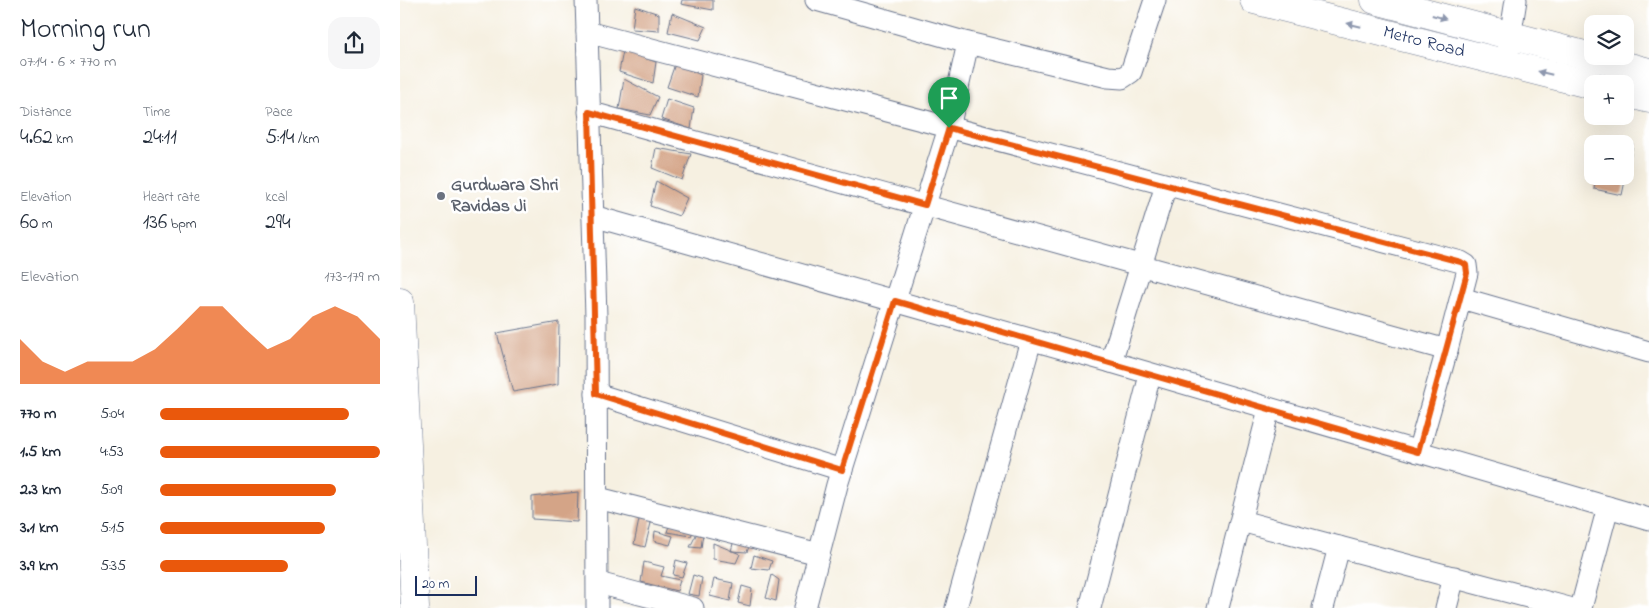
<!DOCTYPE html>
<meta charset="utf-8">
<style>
:root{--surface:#fff;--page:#f6f6f7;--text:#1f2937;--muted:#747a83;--accent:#ea580c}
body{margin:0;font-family:"Indie Flower",sans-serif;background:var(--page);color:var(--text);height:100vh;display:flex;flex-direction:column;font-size:19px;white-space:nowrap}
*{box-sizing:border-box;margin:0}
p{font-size:16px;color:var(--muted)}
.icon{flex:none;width:28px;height:28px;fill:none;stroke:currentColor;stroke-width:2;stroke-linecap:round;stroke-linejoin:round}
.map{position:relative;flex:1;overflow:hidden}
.drawer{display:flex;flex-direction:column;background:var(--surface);width:400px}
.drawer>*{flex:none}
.fabs{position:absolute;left:1184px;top:15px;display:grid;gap:10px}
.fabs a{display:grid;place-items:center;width:50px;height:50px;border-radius:10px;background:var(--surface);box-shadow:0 5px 20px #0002;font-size:25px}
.scale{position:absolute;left:15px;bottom:12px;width:62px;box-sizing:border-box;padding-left:5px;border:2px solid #1b2f5e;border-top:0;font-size:14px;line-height:18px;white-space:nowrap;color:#1b2f5e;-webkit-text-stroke:4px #fff;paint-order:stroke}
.pin{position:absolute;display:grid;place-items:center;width:42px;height:42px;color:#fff;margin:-51px -21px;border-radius:50% 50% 50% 0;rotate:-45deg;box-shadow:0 0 5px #0007}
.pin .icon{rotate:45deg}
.round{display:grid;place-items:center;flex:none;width:52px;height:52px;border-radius:15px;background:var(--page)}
.headline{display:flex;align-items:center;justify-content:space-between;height:85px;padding:0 20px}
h1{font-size:28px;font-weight:600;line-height:38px}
.figures{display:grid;grid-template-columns:repeat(3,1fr);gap:8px;height:85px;padding:5px 20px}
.figures div{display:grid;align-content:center}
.figures b{font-size:21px;font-weight:600}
.figures small{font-size:14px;font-weight:400}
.figures p{font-size:14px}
.chart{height:140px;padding:10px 20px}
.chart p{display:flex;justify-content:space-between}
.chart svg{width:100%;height:90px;margin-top:5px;fill:var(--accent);opacity:.7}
ul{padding:0 20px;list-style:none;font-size:16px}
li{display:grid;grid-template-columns:80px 60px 1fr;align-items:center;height:38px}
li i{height:12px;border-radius:6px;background:var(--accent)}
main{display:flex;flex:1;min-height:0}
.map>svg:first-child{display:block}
.building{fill:#d4a487}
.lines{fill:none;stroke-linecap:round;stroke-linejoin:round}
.street-casing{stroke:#68738c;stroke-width:23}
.secondary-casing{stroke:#68738c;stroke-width:29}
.primary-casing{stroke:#68738c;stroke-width:29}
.street{stroke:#fff;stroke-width:21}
.secondary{stroke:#fff;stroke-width:28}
.primary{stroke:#fff;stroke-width:28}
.oneway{fill:#8d97ae}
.route-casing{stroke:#fff;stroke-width:10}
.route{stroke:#ea580c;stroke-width:6}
.worship-dot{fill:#6b7280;stroke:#fff;stroke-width:2}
.labels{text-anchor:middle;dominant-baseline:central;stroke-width:5;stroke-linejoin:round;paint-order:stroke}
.street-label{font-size:18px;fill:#1b2f5e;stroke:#fff}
.worship-label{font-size:18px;font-weight:bold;fill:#5b616d;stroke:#fff;text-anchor:start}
</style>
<main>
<section class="drawer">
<div class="headline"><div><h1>Morning run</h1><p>07:14 · 6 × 770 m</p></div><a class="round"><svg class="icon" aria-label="share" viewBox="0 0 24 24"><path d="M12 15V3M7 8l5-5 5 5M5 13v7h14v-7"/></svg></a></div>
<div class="figures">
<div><p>Distance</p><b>4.62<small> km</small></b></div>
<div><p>Time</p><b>24:11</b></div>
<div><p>Pace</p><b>5:14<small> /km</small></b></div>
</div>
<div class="figures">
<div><p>Elevation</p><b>60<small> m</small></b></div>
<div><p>Heart rate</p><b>136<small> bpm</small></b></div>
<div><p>kcal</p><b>294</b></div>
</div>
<div class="chart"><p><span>Elevation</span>173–179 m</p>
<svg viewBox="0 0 160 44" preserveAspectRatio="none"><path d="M0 44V22L10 33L20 38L30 33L40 33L50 33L60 27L70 17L80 6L90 6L100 17L110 27L120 22L130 11L140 6L150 11L160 22V44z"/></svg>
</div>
<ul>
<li><b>770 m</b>5:04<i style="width:86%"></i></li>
<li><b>1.5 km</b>4:53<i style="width:100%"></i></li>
<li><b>2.3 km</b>5:09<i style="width:80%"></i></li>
<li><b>3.1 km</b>5:15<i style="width:75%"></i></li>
<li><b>3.9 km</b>5:35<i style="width:58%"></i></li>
</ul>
</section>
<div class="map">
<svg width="1249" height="608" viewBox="0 0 1249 608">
<rect width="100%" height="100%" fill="#fff"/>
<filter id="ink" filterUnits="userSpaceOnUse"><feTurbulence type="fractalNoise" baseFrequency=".02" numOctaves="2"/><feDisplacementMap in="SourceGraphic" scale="10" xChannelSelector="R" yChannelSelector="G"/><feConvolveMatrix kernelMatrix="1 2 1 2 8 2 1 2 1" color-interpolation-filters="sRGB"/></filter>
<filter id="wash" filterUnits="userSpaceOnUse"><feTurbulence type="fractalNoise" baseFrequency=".0096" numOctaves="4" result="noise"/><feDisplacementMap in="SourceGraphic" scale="20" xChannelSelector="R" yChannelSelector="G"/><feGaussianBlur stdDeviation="1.12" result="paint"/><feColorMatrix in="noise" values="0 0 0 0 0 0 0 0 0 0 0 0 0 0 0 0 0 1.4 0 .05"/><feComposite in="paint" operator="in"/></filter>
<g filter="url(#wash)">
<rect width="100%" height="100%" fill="#f6f0e1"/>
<g id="blocks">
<g class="building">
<path d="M282,0H313V10L281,4Z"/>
<path d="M235,6L259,14V31L232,29Z"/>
<path d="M272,13L306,27L300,40L268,32Z"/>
<path d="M223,51L256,62L253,83L219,72Z"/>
<path d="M275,64L301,75L298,97L267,87Z"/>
<path d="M224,79L258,97L250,115L219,109Z"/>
<path d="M267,99L294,108L291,129L261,119Z"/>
<path d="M1205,138L1233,144L1226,176L1225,144H1203Z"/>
<path d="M256,148L291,154L282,180L252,168Z"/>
<path d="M1196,176H1226L1222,195L1194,189Z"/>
<path d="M256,181L287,198L279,216L250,206Z"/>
<path d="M159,322L158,384L113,392L97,333Z"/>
<path d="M178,492L177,522L132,519V497Z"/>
<path d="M240,515L252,519L245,547L234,544Z"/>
<path d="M270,523L294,529L291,536L267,532Z"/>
<path d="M255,531L273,536L270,545L254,541Z"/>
<path d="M298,531L303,533L301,548L290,547Z"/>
<path d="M334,540L350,544L347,552L331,551Z"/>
<path d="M313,543L340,554L336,563L313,559Z"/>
<path d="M354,555L372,561L369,570L351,568Z"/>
<path d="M276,560L287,563L282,577L273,575Z"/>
<path d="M244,562L264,567L261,576L280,580L277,591L241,582Z"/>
<path d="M293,575L302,578L299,596L288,594Z"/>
<path d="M372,575L379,580L376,601L366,598Z"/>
<path d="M314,579L333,583L330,601L310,596Z"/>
<path d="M342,586L352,589L350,606L338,603Z"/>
</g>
</g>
</g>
<g filter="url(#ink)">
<use href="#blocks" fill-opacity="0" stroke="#68738c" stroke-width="1"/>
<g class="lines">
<g class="street-casing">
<g id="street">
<path d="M186,0L196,316L197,608"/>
<path d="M187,32L1061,262L1066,265L1067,273L1047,350C761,273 475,191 189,112"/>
<path d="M568,43L708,77L722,78L731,72L755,0"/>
<path d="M1106,63L1116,0"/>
<path d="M193,216L711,362L1249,519"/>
<path d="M1061,298L1249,352"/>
<path d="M711,362L766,185"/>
<path d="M196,394L442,470"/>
<path d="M1018,452L1047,350"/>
<path d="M198,498L419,554"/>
<path d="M841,521L1169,608"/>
<path d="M198,583L293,608"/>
<path d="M405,608L437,485L549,128L568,43L416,0"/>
<path d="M556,608L631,340"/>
<path d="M690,608L750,375"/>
<path d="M818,608L869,409"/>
<path d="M923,608L939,547"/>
<path d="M1046,608L1054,577"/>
<path d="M1181,608L1208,507"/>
</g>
</g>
<g class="secondary-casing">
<g id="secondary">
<path id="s1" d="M854,0L1192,85"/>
<path d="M975,0L1249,72"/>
<path d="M1225,93L1249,99"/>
</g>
</g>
<g class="primary-casing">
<path id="primary" d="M0,302L15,608"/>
</g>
<use href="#street" class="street"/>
<use href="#secondary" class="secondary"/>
<use href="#primary" class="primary"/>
</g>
<defs><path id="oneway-solid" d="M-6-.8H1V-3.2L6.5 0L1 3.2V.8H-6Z" transform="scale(1.25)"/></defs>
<g class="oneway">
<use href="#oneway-solid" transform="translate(1039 17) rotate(16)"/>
<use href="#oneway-solid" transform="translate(954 25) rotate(-166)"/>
<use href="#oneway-solid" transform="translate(1145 73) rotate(-166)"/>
</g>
</g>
<g class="lines" filter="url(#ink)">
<g class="route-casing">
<path id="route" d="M189,112L525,205L549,128L1061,262L1066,265L1067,273L1018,452L495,301L442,470L196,394Z"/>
</g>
<use href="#route" class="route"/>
</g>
<circle class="worship-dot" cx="41" cy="196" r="5"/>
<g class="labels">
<g class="street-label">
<text stroke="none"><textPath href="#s1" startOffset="175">Metro Road</textPath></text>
</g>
<g class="worship-label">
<text x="51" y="186">Gurdwara Shri<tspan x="51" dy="21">Ravidas Ji</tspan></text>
</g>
</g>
</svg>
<div class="fabs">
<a><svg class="icon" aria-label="layers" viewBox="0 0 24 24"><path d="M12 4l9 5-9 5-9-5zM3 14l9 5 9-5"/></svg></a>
<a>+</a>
<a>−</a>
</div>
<div class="scale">20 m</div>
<div class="pin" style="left:549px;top:128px;background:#1e9e55"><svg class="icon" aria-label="arrive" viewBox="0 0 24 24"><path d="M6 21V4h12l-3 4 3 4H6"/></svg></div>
</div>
</main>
